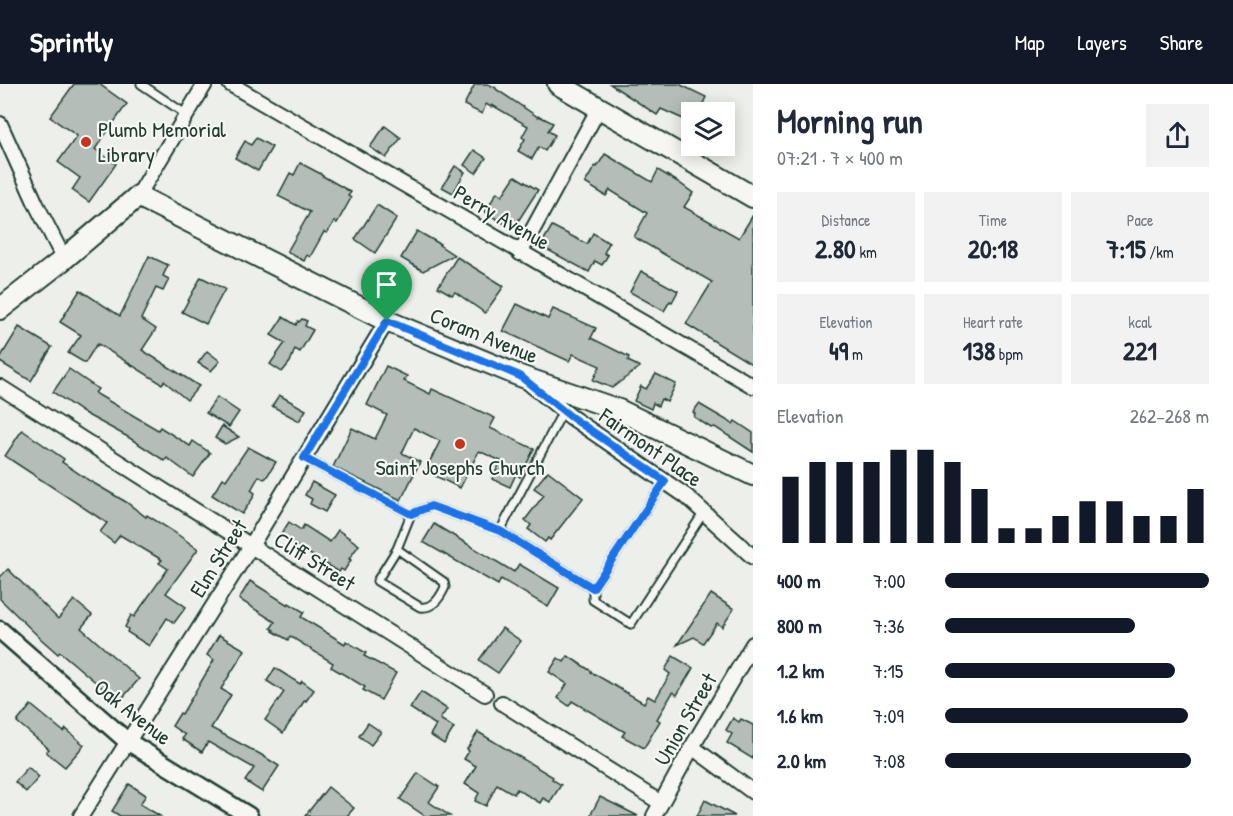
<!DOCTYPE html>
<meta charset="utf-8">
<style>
:root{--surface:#fff;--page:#f2f2f3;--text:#1f2937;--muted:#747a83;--accent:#111827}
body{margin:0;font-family:"Patrick Hand",sans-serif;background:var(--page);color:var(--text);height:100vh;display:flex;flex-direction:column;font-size:22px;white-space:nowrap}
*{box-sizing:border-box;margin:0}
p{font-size:20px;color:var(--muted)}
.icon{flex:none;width:33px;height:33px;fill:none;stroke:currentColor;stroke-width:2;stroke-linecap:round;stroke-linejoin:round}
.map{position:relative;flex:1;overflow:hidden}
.panel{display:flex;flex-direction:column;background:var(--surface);width:480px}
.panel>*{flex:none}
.controls{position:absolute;left:681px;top:18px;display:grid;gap:12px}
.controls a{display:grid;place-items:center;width:54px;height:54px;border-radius:0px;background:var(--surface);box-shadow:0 3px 15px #0003;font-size:30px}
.pin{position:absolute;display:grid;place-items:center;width:51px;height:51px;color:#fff;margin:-62px -26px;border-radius:50% 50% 50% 0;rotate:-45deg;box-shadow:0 0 6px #0007}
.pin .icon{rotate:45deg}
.round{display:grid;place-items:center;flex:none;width:63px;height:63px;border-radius:0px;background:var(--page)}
.headline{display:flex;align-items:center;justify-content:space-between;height:102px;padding:0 24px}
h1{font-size:33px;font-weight:800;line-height:45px}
.metrics{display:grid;grid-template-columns:repeat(3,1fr);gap:9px;height:102px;padding:6px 24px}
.metrics div{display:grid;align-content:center;border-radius:0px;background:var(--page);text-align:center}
.metrics b{font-size:26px;font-weight:800}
.metrics small{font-size:16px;font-weight:400}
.metrics p{font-size:16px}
.chart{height:168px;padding:12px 24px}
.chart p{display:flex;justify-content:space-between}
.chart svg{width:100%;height:108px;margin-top:6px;stroke:var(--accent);stroke-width:6}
ul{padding:0 24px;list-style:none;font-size:20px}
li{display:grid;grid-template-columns:96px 72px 1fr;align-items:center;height:45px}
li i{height:15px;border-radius:8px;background:var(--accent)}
header{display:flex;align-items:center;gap:36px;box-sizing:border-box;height:84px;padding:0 30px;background:var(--accent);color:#fff}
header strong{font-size:28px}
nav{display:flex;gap:33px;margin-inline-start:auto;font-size:21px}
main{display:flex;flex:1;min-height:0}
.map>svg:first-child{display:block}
.building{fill:#b4bdb8;stroke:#1f3d34;stroke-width:1.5}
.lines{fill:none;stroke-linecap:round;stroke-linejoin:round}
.service-casing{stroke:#1f3d34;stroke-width:11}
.minor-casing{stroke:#1f3d34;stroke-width:18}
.tertiary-casing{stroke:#1f3d34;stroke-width:21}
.secondary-casing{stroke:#1f3d34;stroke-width:24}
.service{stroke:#f6f6f2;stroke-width:7}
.minor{stroke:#f6f6f2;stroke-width:14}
.tertiary{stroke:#f6f6f2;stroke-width:16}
.secondary{stroke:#f6f6f2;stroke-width:20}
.route-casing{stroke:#fff;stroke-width:12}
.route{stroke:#1a73e8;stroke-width:8}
.poi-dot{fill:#c8321e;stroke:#f6f6f2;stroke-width:2}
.labels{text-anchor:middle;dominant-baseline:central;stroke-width:4.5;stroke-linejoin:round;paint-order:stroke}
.poi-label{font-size:22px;fill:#1f3d34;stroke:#f6f6f2;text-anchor:start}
.street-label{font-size:22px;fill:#1f3d34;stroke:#f6f6f2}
</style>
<header>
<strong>Sprintly</strong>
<nav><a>Map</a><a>Layers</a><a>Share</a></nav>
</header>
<main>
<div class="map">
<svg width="753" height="732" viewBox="0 0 753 732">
<rect width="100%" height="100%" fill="#edefea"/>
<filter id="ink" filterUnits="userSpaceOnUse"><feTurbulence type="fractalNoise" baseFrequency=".0167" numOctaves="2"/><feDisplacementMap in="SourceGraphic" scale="12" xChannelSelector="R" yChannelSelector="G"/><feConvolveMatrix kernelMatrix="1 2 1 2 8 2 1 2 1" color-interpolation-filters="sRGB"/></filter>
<g filter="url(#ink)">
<g class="building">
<path d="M74,0H99L127,20L95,65L116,80L89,118L72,106L80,94L58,78L77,52L50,33Z"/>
<path d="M475,0H488L496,4V5L538,33L539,32L553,39L548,47L555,51L545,67L539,63L532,75L518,67L525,55L522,53L528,42L492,21L491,23L486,20L482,30L464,21Z"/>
<path d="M610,0H679L706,13L699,28H692V39L661,25L657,31Z"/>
<path d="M385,42L401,54L386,74L370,63Z"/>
<path d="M256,54L272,63L258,87L235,74L245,57L251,61Z"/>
<path d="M474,66L486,74L476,89L464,81Z"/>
<path d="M605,70L652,98L658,86L678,98L693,109L684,123L739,154L753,131V281L686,240L712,198L634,153L647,129L610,106L606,112L585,99L595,82L597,83Z"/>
<path d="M300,79L321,90V91L351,108L348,112L351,114L337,139L334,138L327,149L324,148L310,173L307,171L304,177L287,168L310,128L278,112L290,89L294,91Z"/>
<path d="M455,82L465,88L453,109L442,103Z"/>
<path d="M515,92L538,106L513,145L485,128L497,108L502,112Z"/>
<path d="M377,121L397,134L375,169L355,155Z"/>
<path d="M552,142L587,160L593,149L609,159L604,169L608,171L602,181L595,177L589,188L544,164L541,161Z"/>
<path d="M417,147L440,160L439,161L454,171L423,187L401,174Z"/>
<path d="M149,172L168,181L163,192L169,195L163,207L156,204L141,235L156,245L142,266L199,302L187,316L164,297L162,300L98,260L97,262L96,261L85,279L68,269L81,251L60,238L80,206L120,232Z"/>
<path d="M457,173L504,202L485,229L455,208L452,211L438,203Z"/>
<path d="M390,185L403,191L397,204L384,197Z"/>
<path d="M641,187L678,207L672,218L670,217L664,227L630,208Z"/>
<path d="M201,193L225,205L206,240L182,228Z"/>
<path d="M517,220L548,235L553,225L596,244L591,254L629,273L628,277L640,283L612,304L593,296L600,282L573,270L569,277L503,247Z"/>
<path d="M283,233L296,241L298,237L299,238L302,235L307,237L305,242L313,246L300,268L295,265L290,278L282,288L270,280L285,259L271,251Z"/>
<path d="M19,243L52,263L31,297L0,278V274Z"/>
<path d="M207,267L220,277L211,287L198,279Z"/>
<path d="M386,282L407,292L404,297L430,310L432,305L495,334L490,344L534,365L520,393L516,390L510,403L492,395L501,377L479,367L460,404L425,387L440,357L414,344L402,369L420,378L401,416L333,383L352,344L375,355L387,331L367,321Z"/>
<path d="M69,285L98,305L95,309L158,346L160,343L190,362L193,357L210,369L193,393L167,374L165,377L128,353L82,328L53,308Z"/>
<path d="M656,290L676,300L667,318L661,315L658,322L653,319L651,325L634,317L641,302L646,305Z"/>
<path d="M279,311L306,326L299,337L272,322Z"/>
<path d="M217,313L239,328L229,343L206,329Z"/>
<path d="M699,320L733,340L735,337L753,349V368L715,343L711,344L694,333L695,330L693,328Z"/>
<path d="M222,342L239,353L225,360L215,354Z"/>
<path d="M22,346L64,375L62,378L90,397L126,418L146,433L147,431L174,448L198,465L166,509L186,523L174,539L167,534L149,562L127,548L128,545L125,543L131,531L134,533L168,485L159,479L162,476L120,451L114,459L100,448L107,439L5,372Z"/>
<path d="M248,363L276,378L266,394L264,395L259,392L251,406L255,409L253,414L242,430L212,411L223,394L226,396Z"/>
<path d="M548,387L583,414L550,456L548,454L545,458L528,445L531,441L525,436L544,411L534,404Z"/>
<path d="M312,398L335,411L325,428L310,420L312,415L305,411Z"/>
<path d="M289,438L301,446L304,441L330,458L338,446L359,461L349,475L351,476L344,487L341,485L339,488L280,452Z"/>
<path d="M434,440L514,488L519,480L559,504L548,523L501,495L498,501L423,458Z"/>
<path d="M8,485L58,535L74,516L92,531L81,544L139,595L119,618L60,568L58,570L41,555L0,515V493Z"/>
<path d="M250,497L288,521L289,519L304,528L301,533L345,560L346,557L366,569L364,572L396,589L381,616L363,606L365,603L331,583L333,579L290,552L288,556L273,547L274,546L271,544L275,538L239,515Z"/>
<path d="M711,510L734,525L722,543L717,539L703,559L694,553L677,561Z"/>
<path d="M502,544L521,557L498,589L479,576Z"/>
<path d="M219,551L245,566L221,605L231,611L211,644L260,670L279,682L262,708L245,697L254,684L208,658L202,668L182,655L185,651L172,642L180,629L182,630L214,576L207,571Z"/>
<path d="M568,572L591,587V588L644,619L648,612L655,616L670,590L665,586L673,572L693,584L677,611L673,608L657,635L660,637L644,664L622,652L625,648L572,617L569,622L558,614L567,600L549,588L558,574L564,578Z"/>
<path d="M275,584L300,600L302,597L314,606L306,617L305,616L283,649L265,636L284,608L267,597Z"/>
<path d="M421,608L447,625L440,635L454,644L444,660L430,651L436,641L410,624Z"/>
<path d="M31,621L64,648L66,645L84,661L65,683L46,668L49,665L17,638Z"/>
<path d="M733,634L739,638L741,635L753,641V675L727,659L732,650L726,646Z"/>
<path d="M368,639L381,648L371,661L359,652Z"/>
<path d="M478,648L553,693L552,695L561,701L550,718L543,714L540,719L517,705L514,710L497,700L486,722L475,717L479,709L465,700L476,682L464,675L469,667L467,665Z"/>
<path d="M28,683L39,693L26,708L15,698Z"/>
<path d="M418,689L439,703L429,718L450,732H425L400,715Z"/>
<path d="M129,700L146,711L140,720L160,732H120L112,727Z"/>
<path d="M328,703L354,724L347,732H305Z"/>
<path d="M600,713L638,732H590Z"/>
<path d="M705,716L735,732H697Z"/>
</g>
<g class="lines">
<g class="service-casing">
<g id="service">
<path d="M141,0L187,31"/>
<path d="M304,374L411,430"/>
<path d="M665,397L593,504V516L631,540L704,428"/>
<path d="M500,447L563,327"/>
<path d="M397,465L444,498L445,503C440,514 433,525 420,523L377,497L397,465L411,430L431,422L500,447L593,504"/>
</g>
</g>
<g class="minor-casing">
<g id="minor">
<path d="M230,0L753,302"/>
<path d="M0,40L36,120L64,175"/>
<path d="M138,112L205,0"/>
<path d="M520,169L599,24"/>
<path d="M530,300L571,333L686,412L753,473"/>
<path d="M0,303L485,610"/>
<path d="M502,619L661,719"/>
<path d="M692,663L753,708"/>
<path d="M81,732L251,462L387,237"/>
<path d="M654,732L692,663L753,560"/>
</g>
</g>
<g class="tertiary-casing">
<path id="tertiary" d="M0,546L127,657L249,732"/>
</g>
<g class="secondary-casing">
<g id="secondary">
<path d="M558,0L753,113"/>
<path d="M0,225L64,175L138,112L387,237L520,292L619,326L753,391"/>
</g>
</g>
<use href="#service" class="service"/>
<use href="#minor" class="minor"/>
<use href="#tertiary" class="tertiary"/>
<use href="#secondary" class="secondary"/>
</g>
</g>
<g class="lines" filter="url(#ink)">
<g class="route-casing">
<path id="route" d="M387,237L520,292L571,333L665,397L593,504L500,447L431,422L411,430L304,374Z"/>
</g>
<use href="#route" class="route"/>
</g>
<g class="poi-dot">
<circle cx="86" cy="58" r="6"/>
<circle cx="460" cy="360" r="6"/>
</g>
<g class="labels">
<g class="poi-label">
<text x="98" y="45">Plumb Memorial<tspan x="98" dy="25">Library</tspan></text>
<text x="460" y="383" text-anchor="middle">Saint Josephs Church</text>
</g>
<g class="street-label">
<text transform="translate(502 133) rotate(30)">Perry Avenue</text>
<text transform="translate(484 251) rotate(22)">Coram Avenue</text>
<text transform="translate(651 363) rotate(35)">Fairmont Place</text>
<text transform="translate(218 474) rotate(-58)">Elm Street</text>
<text transform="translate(315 477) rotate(32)">Cliff Street</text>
<text transform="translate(133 628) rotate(38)">Oak Avenue</text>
<text transform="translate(685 635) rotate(-60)">Union Street</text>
</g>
</g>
</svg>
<div class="controls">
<a><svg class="icon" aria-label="layers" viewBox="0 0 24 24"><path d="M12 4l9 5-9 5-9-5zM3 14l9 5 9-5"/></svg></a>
</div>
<div class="pin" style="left:387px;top:237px;background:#1e9e55"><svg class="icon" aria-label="arrive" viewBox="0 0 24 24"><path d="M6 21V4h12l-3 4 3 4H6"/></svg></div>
</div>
<section class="panel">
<div class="headline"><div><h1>Morning run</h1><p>07:21 · 7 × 400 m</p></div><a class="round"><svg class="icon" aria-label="share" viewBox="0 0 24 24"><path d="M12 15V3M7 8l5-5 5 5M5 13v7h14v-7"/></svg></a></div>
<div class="metrics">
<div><p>Distance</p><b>2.80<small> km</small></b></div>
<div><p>Time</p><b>20:18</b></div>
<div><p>Pace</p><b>7:15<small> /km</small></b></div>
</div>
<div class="metrics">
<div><p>Elevation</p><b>49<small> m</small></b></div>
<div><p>Heart rate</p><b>138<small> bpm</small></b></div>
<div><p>kcal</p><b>221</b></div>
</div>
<div class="chart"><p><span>Elevation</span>262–268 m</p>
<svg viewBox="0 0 160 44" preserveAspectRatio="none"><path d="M5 44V17M15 44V11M25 44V11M35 44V11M45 44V6M55 44V6M65 44V11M75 44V22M85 44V38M95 44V38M105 44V33M115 44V27M125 44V27M135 44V33M145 44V33M155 44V22"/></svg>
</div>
<ul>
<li><b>400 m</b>7:00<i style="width:100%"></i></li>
<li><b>800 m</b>7:36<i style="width:72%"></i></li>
<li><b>1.2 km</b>7:15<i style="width:87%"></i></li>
<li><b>1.6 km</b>7:09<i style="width:92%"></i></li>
<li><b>2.0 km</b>7:08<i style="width:93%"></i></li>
</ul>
</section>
</main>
